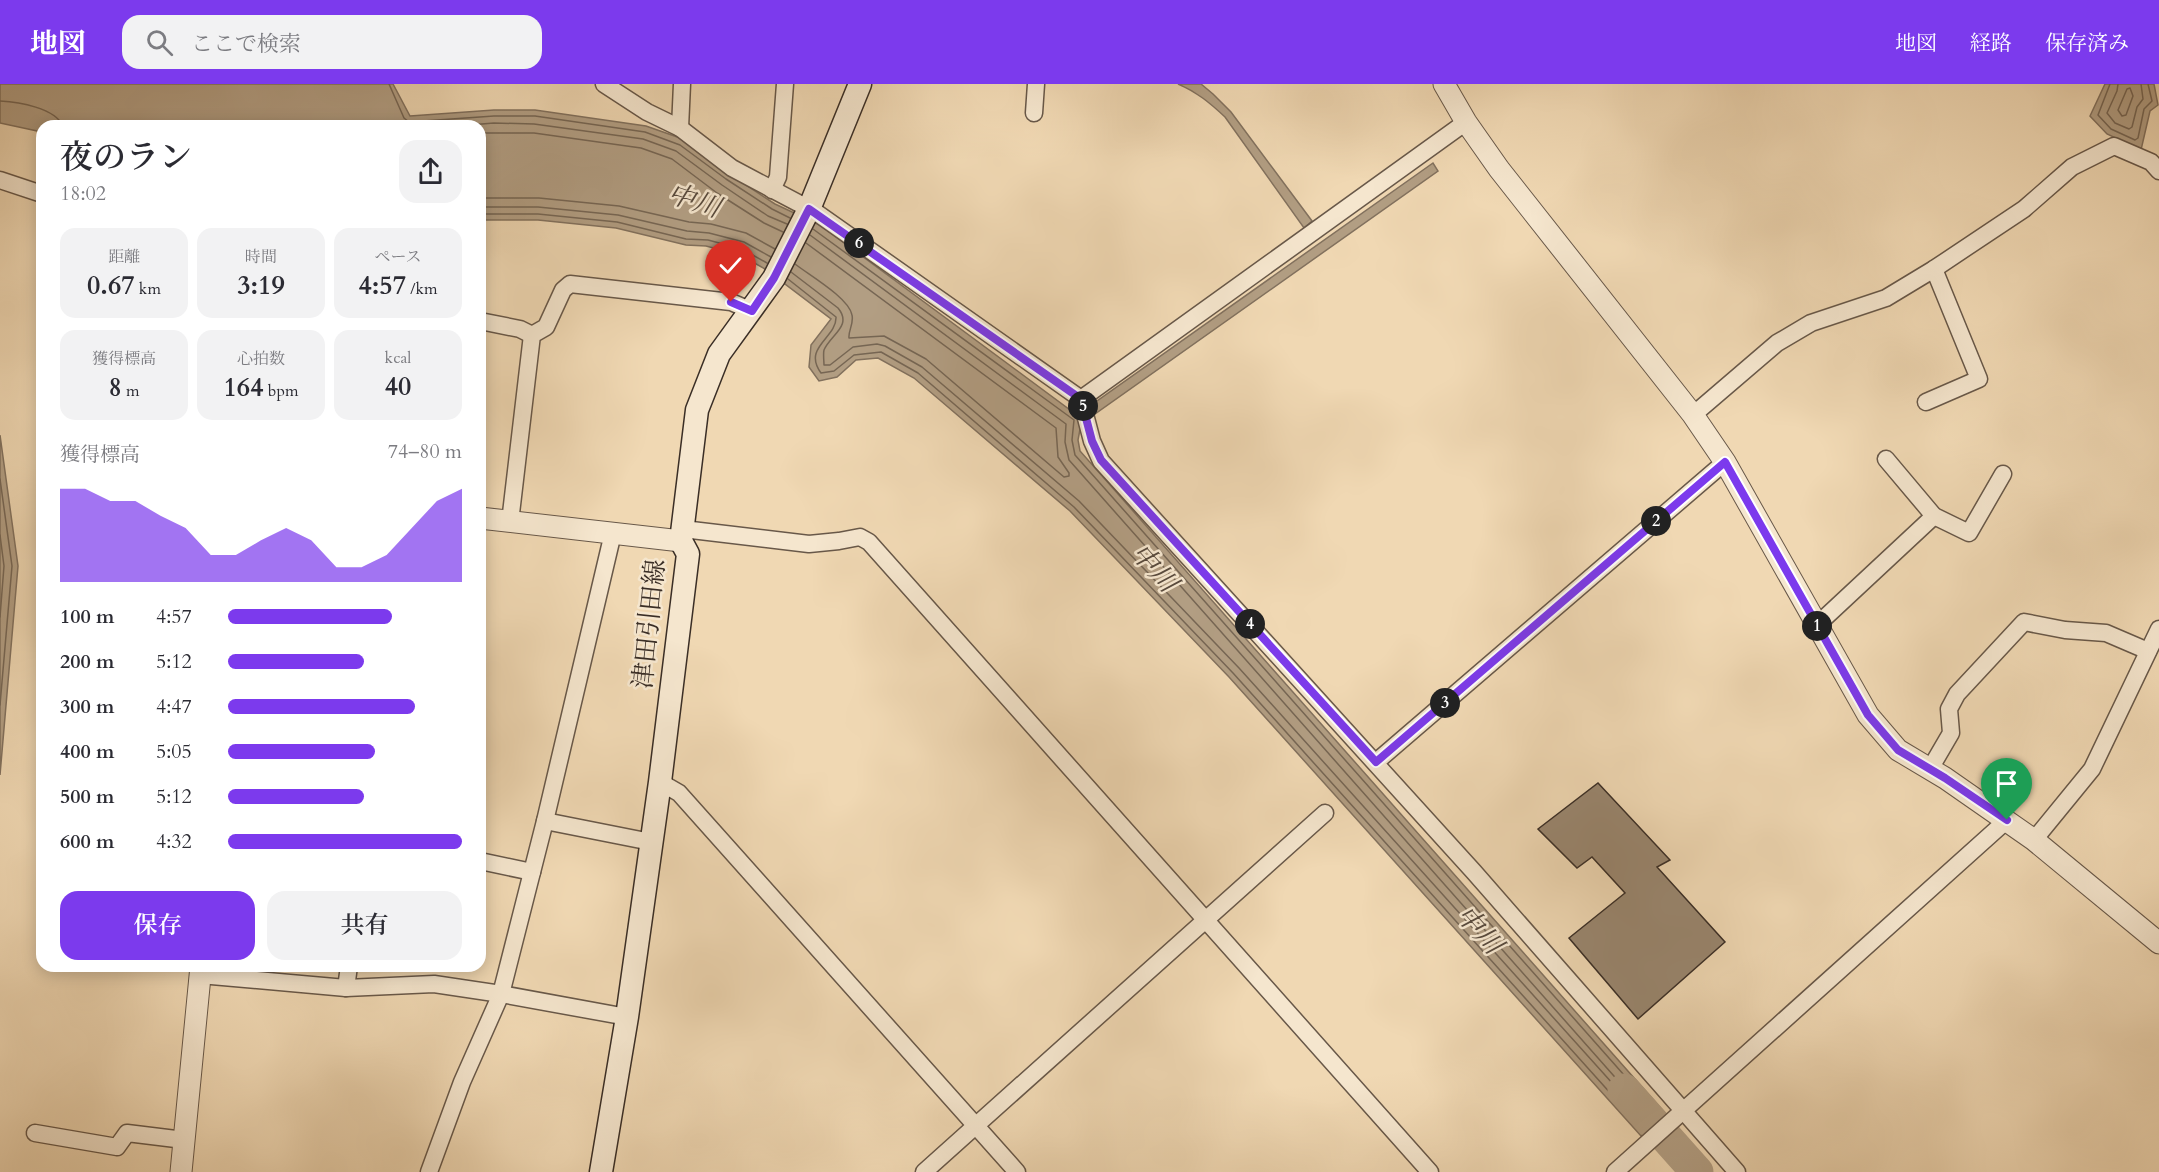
<!DOCTYPE html>
<html lang="ja">
<meta charset="utf-8">
<style>
:root{--surface:#fff;--page:#f2f2f3;--text:#2b2b33;--muted:#7c7c81;--accent:#7c3aed}
body{margin:0;font-family:Cardo,"Noto Serif JP",serif;background:var(--page);color:var(--text);height:100vh;display:flex;flex-direction:column;font-size:22px;white-space:nowrap}
*{box-sizing:border-box;margin:0}
p{font-size:20px;color:var(--muted)}
.icon{flex:none;width:33px;height:33px;fill:none;stroke:currentColor;stroke-width:2;stroke-linecap:round;stroke-linejoin:round}
.map{position:relative;flex:1;overflow:hidden}
.sheet{position:absolute;left:36px;top:36px;width:450px;height:852px;display:flex;flex-direction:column;background:var(--surface);border-radius:18px;box-shadow:0 3px 15px #0003}
.sheet>*{flex:none}
.pin{position:absolute;display:grid;place-items:center;width:51px;height:51px;color:#fff;margin:-62px -26px;border-radius:50% 50% 50% 0;rotate:-45deg;box-shadow:0 0 6px #0007}
.pin .icon{rotate:45deg}
.km{position:absolute;width:30px;height:30px;margin:-15px;border-radius:50%;background:#222;color:#fff;font-size:16px;line-height:30px;text-align:center}
.round{display:grid;place-items:center;flex:none;width:63px;height:63px;border-radius:18px;background:var(--page)}
.summary{display:flex;align-items:center;justify-content:space-between;height:102px;padding:0 24px}
h1{font-size:33px;font-weight:600;line-height:45px}
.metrics{display:grid;grid-template-columns:repeat(3,1fr);gap:9px;height:102px;padding:6px 24px}
.metrics div{display:grid;align-content:center;border-radius:15px;background:var(--page);text-align:center}
.metrics b{font-size:26px;font-weight:600}
.metrics small{font-size:16px;font-weight:400}
.metrics p{font-size:16px}
.chart{height:168px;padding:12px 24px}
.chart p{display:flex;justify-content:space-between}
.chart svg{width:100%;height:108px;margin-top:6px;fill:var(--accent);opacity:.7}
.cta{display:flex;gap:12px;margin-top:auto;padding:12px 24px}
.cta a{flex:1;height:69px;border-radius:18px;background:var(--accent);color:#fff;font-size:24px;font-weight:600;line-height:69px;text-align:center}
.cta a+a{background:var(--page);color:var(--text)}
ul{padding:0 24px;list-style:none;font-size:20px}
li{display:grid;grid-template-columns:96px 72px 1fr;align-items:center;height:45px}
li i{height:15px;border-radius:8px;background:var(--accent)}
header{display:flex;align-items:center;gap:36px;box-sizing:border-box;height:84px;padding:0 30px;background:var(--accent);color:#fff}
header strong{font-size:28px}
nav{display:flex;gap:33px;margin-inline-start:auto;font-size:21px}
.search{width:420px;height:54px;background:var(--page);display:flex;align-items:center;gap:15px;box-sizing:border-box;padding:0 21px;border-radius:18px;color:var(--muted);font-size:22px}
.map>svg:first-child{display:block}
.water{fill:#b29e83;stroke:#82715e;stroke-width:1.5}
.lines{fill:none;stroke-linecap:round;stroke-linejoin:round}
.shore{stroke:#766654;stroke-width:1.5}
.river{stroke:#b29e83;stroke-width:33}
.building{fill:#99866f;stroke:#3a2e26;stroke-width:1.5}
.minor-casing{stroke:#685849;stroke-width:19}
.tertiary-casing{stroke:#685849;stroke-width:23}
.secondary-casing{stroke:#3a2e26;stroke-width:25}
.minor{stroke:#f5e6ce;stroke-width:16}
.tertiary{stroke:#f5e6ce;stroke-width:21}
.secondary{stroke:#f5e6ce;stroke-width:22}
.route-casing{stroke:#fff;stroke-width:12}
.route{stroke:#7c3aed;stroke-width:8}
.labels{text-anchor:middle;dominant-baseline:central;stroke-width:5;stroke-linejoin:round;paint-order:stroke}
.street-label{font-size:26px;fill:#3a2e26;stroke:#f5e6ce}
.water-label{font-size:27px;font-style:italic;fill:#584a3d;stroke:#f5e6ce}
</style>
<header>
<strong>地図</strong>
<div class="search"><svg class="icon" aria-label="search" viewBox="0 0 24 24"><circle cx="10" cy="10" r="6"/><path d="M15 15l6 6"/></svg>ここで検索</div>
<nav><a>地図</a><a>経路</a><a>保存済み</a></nav>
</header>
<div class="map">
<svg width="2159" height="1088" viewBox="0 0 2159 1088">
<rect width="100%" height="100%" fill="#f0d8b3"/>
<filter id="stains"><feTurbulence type="fractalNoise" baseFrequency=".00333" numOctaves="4"/><feColorMatrix values="0 0 0 0 .2 0 0 0 0 .09 0 0 0 0 .02 0 0 0 .5 -.17"/></filter>
<radialGradient id="worn" r=".72"><stop offset=".6" stop-color="#630" stop-opacity="0"/><stop offset="1" stop-color="#630" stop-opacity=".3"/></radialGradient>
<g class="water">
<path d="M0,0H393L410,32L494,26H535L646,42L683,55L729,90L775,120L820,141L1077,331L1433,79L1438,87L1081,340L1078,356L1080,367L1665,1029L1641,1052L1229,593L1070,427L914,294L878,274L856,276L837,293L819,297L809,283L811,261L831,235L765,185L740,171L706,162L686,161L616,144L538,136H480V42H42V48L0,39Z"/>
<path d="M1178,0H1201L1213,10L1231,28L1312,137L1304,144L1225,33C1210,19 1197,8 1178,0Z"/>
<path d="M2105,0H2154L2158,21L2150,27L2141,66L2107,50L2090,32Z"/>
<path d="M0,351L18,482L0,691Z"/>
</g>
<g class="lines">
<g class="shore">
<path d="M389,0L404,34L409,38L494,32H535L645,48L680,61L726,95L772,125L790,134"/>
<path d="M2110,0L2098,31L2111,45L2135,56L2138,54L2144,25L2152,17L2148,0"/>
<path d="M2118,0L2117,7L2107,29L2115,39L2129,45L2132,43L2137,23L2143,15L2141,0"/>
<path d="M2130,4L2133,12L2126,31L2122,32L2118,26L2127,5Z"/>
<path d="M0,17C19,18 55,24 63,42"/>
<path d="M457,42L494,39L534,40L643,55L676,67L722,101L768,132L787,140"/>
<path d="M480,49H534L641,64L672,75L717,109L764,139L783,148"/>
<path d="M480,114H539L619,122L689,138L711,140L746,149L775,165"/>
<path d="M480,123H538L618,131L687,147L709,149L744,158L771,173"/>
<path d="M480,130H538L617,138L686,155L708,156L742,165L767,179"/>
<path d="M795,180C809,191 849,214 852,231C854,240 848,247 849,254L884,252L926,275L1064,393L1069,392V389L1058,373L1056,344L806,159"/>
<path d="M791,188L838,224C853,242 830,251 824,266C823,270 824,277 824,281H830L853,263L877,260L885,262L922,283L1079,417L1239,584L1640,1030H1644V1026L1069,376L1065,358L1066,340L810,151"/>
<path d="M788,195L836,233C837,254 802,263 821,289L834,287L854,271L881,268L918,289L1074,423L1233,589L1639,1041H1643L1655,1030V1026L1075,371L1072,356L1074,336L813,145"/>
<path d="M0,395L12,482L0,621"/>
<path d="M0,451L4,482L0,533"/>
</g>
<path class="river" d="M1624,1006L1697,1088"/>
</g>
<path class="building" d="M1598,699L1670,776L1657,783L1725,858L1638,935L1569,854L1625,809L1592,773L1577,784L1538,745Z"/>
<g class="lines">
<g class="minor-casing">
<g id="minor">
<path d="M604,0L647,28L680,44L732,84L817,129L1081,315L1092,357L1101,377L1474,788L1737,1088"/>
<path d="M1034,29L1036,0"/>
<path d="M680,44L682,0"/>
<path d="M0,96L42,110"/>
<path d="M772,106L778,93L785,0"/>
<path d="M480,237L520,245L532,251"/>
<path d="M1081,315L1466,38"/>
<path d="M1926,318L1979,295L1934,185"/>
<path d="M1693,331L1777,259L1811,239L1886,214L1934,185L2024,125L2072,83L2114,62L2151,78L2159,87"/>
<path d="M1886,375L1934,432L1969,449L2003,390"/>
<path d="M510,438L532,251L546,243L563,206L570,200L731,218L752,227"/>
<path d="M683,445L809,460L839,457L860,453L869,458L1430,1088"/>
<path d="M1817,541L1934,432"/>
<path d="M1376,678L1725,378"/>
<path d="M1930,685L1951,649L1949,625L1957,610L2024,538L2065,546L2106,549L2148,567"/>
<path d="M660,698L679,709L1017,1088"/>
<path d="M545,737L651,758"/>
<path d="M2034,756L2092,685L2159,545"/>
<path d="M480,777L532,788"/>
<path d="M200,891L346,904L434,900L501,910L627,933"/>
<path d="M346,904L349,882"/>
<path d="M35,1049L117,1063L127,1049L184,1056"/>
<path d="M429,1088L462,998L501,910L545,737L613,449"/>
<path d="M924,1088L1325,729"/>
<path d="M1615,1088L2007,736"/>
</g>
</g>
<g class="tertiary-casing">
<g id="tertiary">
<path d="M1444,0L1466,38L1499,85L1693,331L1725,378L1868,631L1898,666L1945,694L2034,756L2159,859"/>
<path d="M480,434L681,457"/>
<path d="M181,1088L201,882"/>
</g>
</g>
<g class="secondary-casing">
<path id="secondary" d="M601,1088L627,933L660,698L688,470L681,457L697,326L719,270L774,194L809,125L860,0"/>
</g>
<use href="#minor" class="minor"/>
<use href="#tertiary" class="tertiary"/>
<use href="#secondary" class="secondary"/>
</g>
<g class="lines">
<g class="route-casing">
<path id="route" d="M731,218L752,227L774,194L809,125L1081,315L1092,357L1101,376L1376,678L1725,378L1868,631L1898,666L1945,694L2007,736"/>
</g>
<use href="#route" class="route"/>
</g>
<g class="labels">
<g class="street-label">
<text transform="translate(649 540) rotate(-84)">津田引田線</text>
</g>
<g class="water-label">
<text transform="translate(694 117) rotate(18)">中川</text>
<text transform="translate(1154 484) rotate(48)">中川</text>
<text transform="translate(1479 846) rotate(48)">中川</text>
</g>
</g>
<rect width="100%" height="100%" filter="url(#stains)"/>
<rect width="100%" height="100%" fill="url(#worn)"/>
</svg>
<div class="pin" style="left:2007px;top:736px;background:#1e9e55"><svg class="icon" aria-label="arrive" viewBox="0 0 24 24"><path d="M6 21V4h12l-3 4 3 4H6"/></svg></div>
<div class="pin" style="left:731px;top:218px;background:#d93025"><svg class="icon" aria-label="check" viewBox="0 0 24 24"><path d="M5 12l5 5 9-10"/></svg></div>
<b class="km" style="left:1817px;top:542px">1</b>
<b class="km" style="left:1656px;top:437px">2</b>
<b class="km" style="left:1445px;top:619px">3</b>
<b class="km" style="left:1250px;top:540px">4</b>
<b class="km" style="left:1083px;top:322px">5</b>
<b class="km" style="left:859px;top:159px">6</b>
<section class="sheet">
<div class="summary"><div><h1>夜のラン</h1><p>18:02</p></div><a class="round"><svg class="icon" aria-label="share" viewBox="0 0 24 24"><path d="M12 15V3M7 8l5-5 5 5M5 13v7h14v-7"/></svg></a></div>
<div class="metrics">
<div><p>距離</p><b>0.67<small> km</small></b></div>
<div><p>時間</p><b>3:19</b></div>
<div><p>ペース</p><b>4:57<small> /km</small></b></div>
</div>
<div class="metrics">
<div><p>獲得標高</p><b>8<small> m</small></b></div>
<div><p>心拍数</p><b>164<small> bpm</small></b></div>
<div><p>kcal</p><b>40</b></div>
</div>
<div class="chart"><p><span>獲得標高</span>74–80 m</p>
<svg viewBox="0 0 160 44" preserveAspectRatio="none"><path d="M0 44V6L10 6L20 11L30 11L40 17L50 22L60 33L70 33L80 27L90 22L100 27L110 38L120 38L130 33L140 22L150 11L160 6V44z"/></svg>
</div>
<ul>
<li><b>100 m</b>4:57<i style="width:70%"></i></li>
<li><b>200 m</b>5:12<i style="width:58%"></i></li>
<li><b>300 m</b>4:47<i style="width:80%"></i></li>
<li><b>400 m</b>5:05<i style="width:63%"></i></li>
<li><b>500 m</b>5:12<i style="width:58%"></i></li>
<li><b>600 m</b>4:32<i style="width:100%"></i></li>
</ul>
<div class="cta"><a>保存</a><a>共有</a></div>
</section>
</div>
